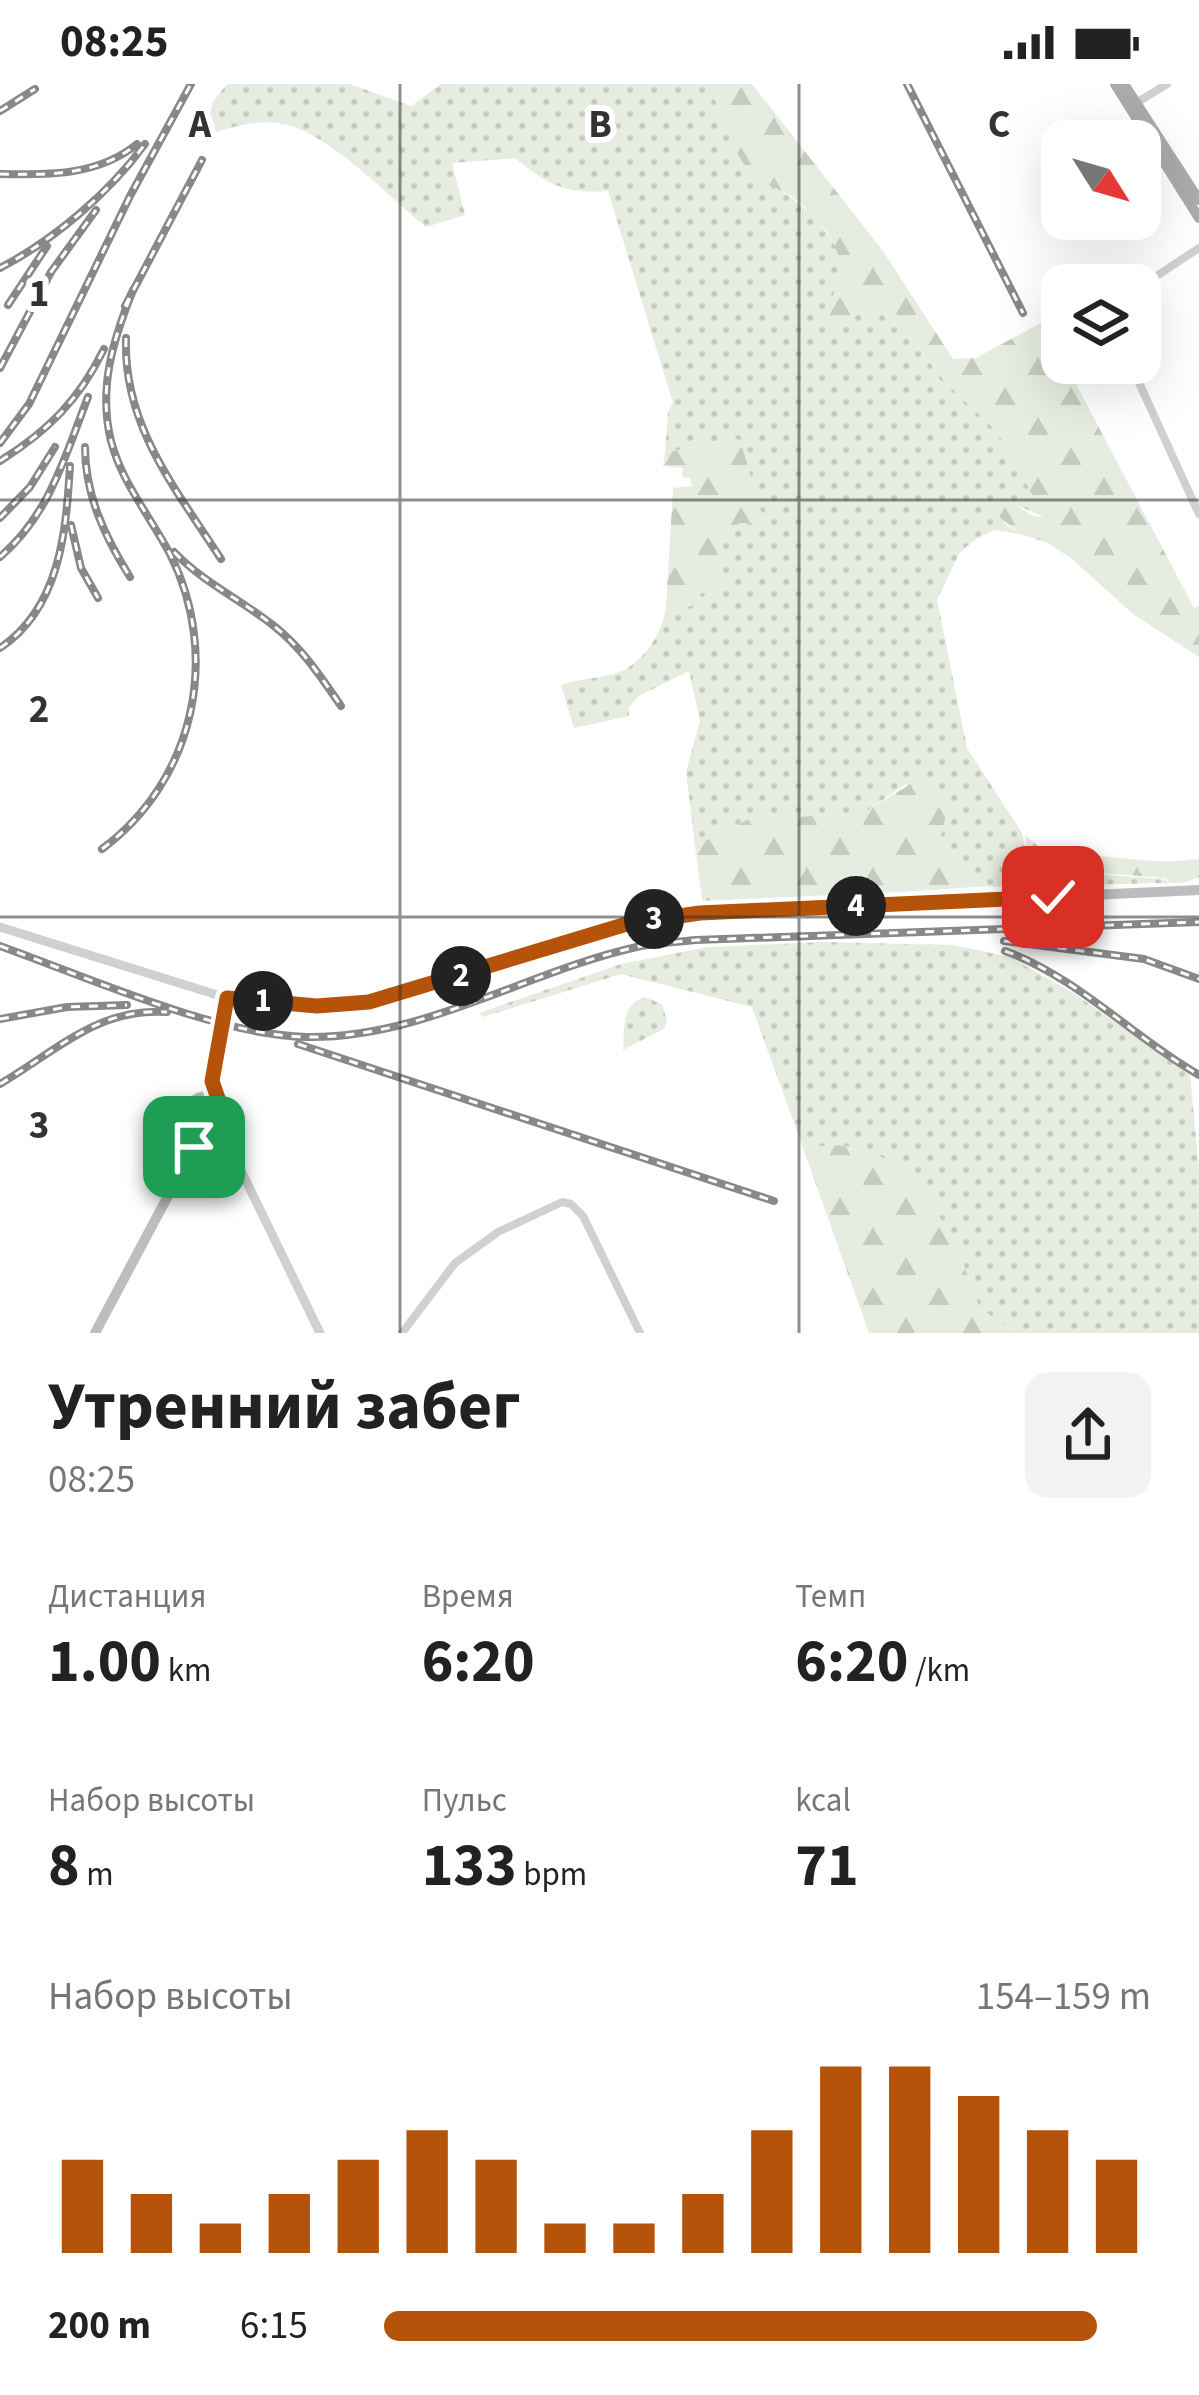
<!DOCTYPE html>
<html lang="ru">
<meta charset="utf-8">
<style>
:root{--surface:#fff;--page:#f2f2f2;--text:#222;--muted:#767676;--accent:#b45309}
body{margin:0;font-family:"Source Sans 3",sans-serif;background:var(--page);color:var(--text);height:100vh;display:flex;flex-direction:column;font-size:45px;white-space:nowrap}
*{box-sizing:border-box;margin:0}
p{font-size:39px;color:var(--muted)}
.icon{flex:none;width:66px;height:66px;fill:none;stroke:currentColor;stroke-width:2;stroke-linecap:round;stroke-linejoin:round}
.map{position:relative;height:1249px;overflow:hidden}
.panel{display:flex;flex-direction:column;background:var(--surface);flex:1}
.panel>*{flex:none}
.needle{width:78px;rotate:127deg}
.buttons{position:absolute;left:1041px;top:36px;display:grid;gap:24px}
.buttons a{display:grid;place-items:center;width:120px;height:120px;border-radius:24px;background:var(--surface);box-shadow:0 12px 48px #0002;font-size:60px}
.pin{position:absolute;display:grid;place-items:center;width:102px;height:102px;color:#fff;margin:-51px;border-radius:24px;box-shadow:0 6px 18px #0006}
.km{position:absolute;width:60px;height:60px;margin:-30px;border-radius:50%;background:#222;color:#fff;font-size:33px;line-height:60px;text-align:center}
.round{display:grid;place-items:center;flex:none;width:126px;height:126px;border-radius:24px;background:var(--page)}
.headline{display:flex;align-items:center;justify-content:space-between;height:204px;padding:0 48px}
h1{font-size:66px;font-weight:700;line-height:90px}
.metrics{display:grid;grid-template-columns:repeat(3,1fr);gap:18px;height:204px;padding:12px 48px}
.metrics div{display:grid;align-content:center}
.metrics b{font-size:60px;font-weight:700}
.metrics small{font-size:33px;font-weight:400}
.metrics p{font-size:33px}
.chart{height:336px;padding:24px 48px}
.chart p{display:flex;justify-content:space-between}
.chart svg{width:100%;height:216px;margin-top:12px;stroke:var(--accent);stroke-width:6}
ul{padding:0 48px;list-style:none;font-size:39px}
li{display:grid;grid-template-columns:192px 144px 1fr;align-items:center;height:90px}
li i{height:30px;border-radius:15px;background:var(--accent)}
.status{display:flex;justify-content:space-between;align-items:center;height:84px;padding:0 60px;background:var(--surface);direction:ltr}
.status svg{height:33px;fill:currentColor}
.map>svg:first-child{display:block}
.grass{fill:url(#grass-dots)}
.forest{fill:url(#forest-firs)}
.lines{fill:none;stroke-linecap:round;stroke-linejoin:round}
.minor{stroke:#d0d0d0;stroke-width:8}
.tertiary{stroke:#d0d0d0;stroke-width:9}
.secondary{stroke:#bdbdbd;stroke-width:10}
.primary{stroke:#ababab;stroke-width:10}
.rail-casing{stroke:#888;stroke-width:8}
.rail{stroke:#fff;stroke-width:3;stroke-dasharray:9;stroke-linecap:butt}
.route-casing{stroke:#fff;stroke-width:24}
.route{stroke:#b45309;stroke-width:15}
.grid{fill:none;stroke:#333;stroke-width:3;stroke-opacity:0.55}
.grid-label{font-size:39px;text-anchor:middle;font-weight:bold;fill:#333;stroke:#fff;stroke-width:12;stroke-linejoin:round;paint-order:stroke}
</style>
<div class="status"><b>08:25</b><svg viewBox="0 0 49 12"><path d="M0 12V9h3v3zM5 12V6h3v6zM10 12V3h3v9zM15 12V0h3v12zM26 1h20v11H26zM47 4h2v5h-2z"/></svg></div>
<div class="map">
<svg width="1199" height="1249" viewBox="0 0 1199 1249">
<defs>
<pattern id="grass-dots" width="8" height="8" patternUnits="userSpaceOnUse" patternTransform="scale(3)"><rect width="8" height="8" fill="#e6ecdf"/><path d="M2 2h.1M6 6h.1" fill="none" stroke="#c6cbc0" stroke-width="1.8" stroke-linecap="round"/></pattern>
<pattern id="forest-firs" width="22" height="20" patternUnits="userSpaceOnUse" patternTransform="scale(3)"><rect width="22" height="20" fill="#e6ecdf"/><path d="M5 1l3.5 6h-7zM16 11l3.5 6h-7z" fill="#c6cbc0"/></pattern>
</defs>
<rect width="100%" height="100%" fill="#fff"/>
<g class="grass">
<path d="M227,0H350L411,22L441,0H708L757,94L788,111L815,132L836,162L842,186L829,248L855,230L875,227L901,241L946,299L997,347L1046,434L1014,420L1004,439L1020,450L994,446L976,455L960,468L937,516L967,664L1022,749L1027,772L1050,787L1164,795L1169,799L974,803L906,700L865,728L785,734L761,729L695,762L686,688L700,637L689,587L639,612L629,623V632L574,644L561,601C578,595 593,595 610,591C640,585 661,552 666,525L691,522L715,487L717,465L725,446L741,439H755L734,354L665,369L668,328L673,319L608,107C565,110 548,101 515,74L452,79L465,131L426,143C389,113 326,45 278,39C252,36 228,44 203,52L213,18Z"/>
<path d="M823,858L953,861L1010,873L1075,910L1190,991L1199,1085V1249H1016L979,1224L959,1167L886,1075L841,1061L803,1064L752,923L621,890L483,933L479,929L621,880L708,863Z"/>
<path d="M644,913L662,920L667,937L664,945L623,966C625,944 621,921 644,913Z"/>
</g>
<g class="forest">
<path d="M708,0H752L883,167L953,275L976,274L1052,233L1060,249L1062,279H1065L1194,524L1199,522V573L1133,530L1072,475L1048,459L1020,450L990,425L1014,420L1033,432L1045,433L997,348L946,299L901,241L875,227L855,230L828,249C822,220 847,197 837,167C829,144 808,123 788,110C778,104 764,101 755,92C729,68 723,31 708,0Z"/>
<path d="M734,354L740,356L762,430L755,439H741L725,446L717,465L718,512L702,509L691,522L666,525L673,404L692,402L690,394L682,393L683,384L663,382L665,369Z"/>
<path d="M925,691L949,718L941,753L974,803L703,822L695,762L761,729L785,734L865,728Z"/>
<path d="M1025,751L1049,771C1100,767 1148,783 1199,775V793L1183,799H1170L1165,794L1050,785L1028,771Z"/>
<path d="M840,1061L886,1075L921,1099L959,1167L979,1224L1016,1249H869L803,1064Z"/>
</g>
<g class="lines">
<g class="minor">
<path d="M1136,19L1167,0"/>
<path d="M1140,203L1199,164"/>
<path d="M1130,279L1199,430"/>
<path d="M402,1249L455,1179L498,1148L562,1118L571,1120L583,1132L640,1249"/>
</g>
<g class="tertiary">
<path d="M0,843L227,914"/>
<path d="M223,1033L231,1066L320,1249"/>
<path d="M211,1046L227,1057"/>
</g>
<g class="secondary">
<circle cx="206" cy="1029" r="17"/>
<path d="M216,1018L212,997L227,914C273,917 318,926 364,919C478,901 582,843 700,829L1199,806"/>
<path d="M95,1249L194,1063L193,1035"/>
</g>
<g class="primary">
<path d="M1115,0L1199,134"/>
<path d="M1124,0L1199,116"/>
</g>
<g class="rail-casing">
<g id="rail">
<path d="M907,0L1023,229"/>
<path d="M0,27L35,5"/>
<path d="M0,90C48,91 98,92 137,60"/>
<path d="M0,184C54,156 109,109 145,60"/>
<path d="M8,221L47,162"/>
<path d="M125,222L202,76"/>
<path d="M126,254C123,342 176,405 221,475"/>
<path d="M0,284L51,188L96,126"/>
<path d="M0,359L29,320L130,112L191,0"/>
<path d="M85,363C85,411 105,453 130,493"/>
<path d="M0,377C48,347 79,316 104,265"/>
<path d="M0,434L30,403L55,363"/>
<path d="M71,441L81,484L98,514"/>
<path d="M174,468C204,499 240,515 274,542C302,564 321,593 341,622"/>
<path d="M0,473C50,430 65,372 88,313"/>
<path d="M0,564C60,524 66,448 70,382"/>
<path d="M102,765C195,696 221,572 170,470C150,432 122,399 111,357C98,304 113,256 133,206"/>
<path d="M1004,857L1144,875L1199,895"/>
<path d="M0,862C87,893 216,951 306,953C424,955 529,886 641,862C659,859 678,858 696,856L1199,838"/>
<path d="M1005,867C1077,893 1133,953 1199,991"/>
<path d="M0,935L67,923L127,921"/>
<path d="M298,960L774,1117"/>
<path d="M0,1000C55,968 98,923 167,928"/>
</g>
</g>
<use href="#rail" class="rail"/>
</g>
<g class="lines">
<g class="route-casing">
<path id="route" d="M194,1063L222,1038L223,1029L212,997L227,914L317,922L369,918L630,839L700,829L1053,813"/>
</g>
<use href="#route" class="route"/>
</g>
<path class="grid" d="M400,0V1249M799,0V1249M0,416H1199M0,833H1199"/>
<g class="grid-label">
<text x="200" y="53">A</text>
<text x="600" y="53">B</text>
<text x="999" y="53">C</text>
<text x="39" y="222">1</text>
<text x="39" y="638">2</text>
<text x="39" y="1054">3</text>
</g>
</svg>
<div class="buttons">
<a><svg class="needle" viewBox="-14 -14 28 28"><path d="M0-13l5 13h-10z" fill="#e53935"/><path d="M0 13l5-13h-10z" fill="#767676"/></svg></a>
<a><svg class="icon" aria-label="layers" viewBox="0 0 24 24"><path d="M12 4l9 5-9 5-9-5zM3 14l9 5 9-5"/></svg></a>
</div>
<div class="pin" style="left:194px;top:1063px;background:#1e9e55"><svg class="icon" aria-label="arrive" viewBox="0 0 24 24"><path d="M6 21V4h12l-3 4 3 4H6"/></svg></div>
<div class="pin" style="left:1053px;top:813px;background:#d93025"><svg class="icon" aria-label="check" viewBox="0 0 24 24"><path d="M5 12l5 5 9-10"/></svg></div>
<b class="km" style="left:263px;top:917px">1</b>
<b class="km" style="left:461px;top:892px">2</b>
<b class="km" style="left:654px;top:835px">3</b>
<b class="km" style="left:856px;top:822px">4</b>
</div>
<section class="panel">
<div class="headline"><div><h1>Утренний забег</h1><p>08:25</p></div><a class="round"><svg class="icon" aria-label="share" viewBox="0 0 24 24"><path d="M12 15V3M7 8l5-5 5 5M5 13v7h14v-7"/></svg></a></div>
<div class="metrics">
<div><p>Дистанция</p><b>1.00<small> km</small></b></div>
<div><p>Время</p><b>6:20</b></div>
<div><p>Темп</p><b>6:20<small> /km</small></b></div>
</div>
<div class="metrics">
<div><p>Набор высоты</p><b>8<small> m</small></b></div>
<div><p>Пульс</p><b>133<small> bpm</small></b></div>
<div><p>kcal</p><b>71</b></div>
</div>
<div class="chart"><p><span>Набор высоты</span>154–159 m</p>
<svg viewBox="0 0 160 44" preserveAspectRatio="none"><path d="M5 44V25M15 44V32M25 44V38M35 44V32M45 44V25M55 44V19M65 44V25M75 44V38M85 44V38M95 44V32M105 44V19M115 44V6M125 44V6M135 44V12M145 44V19M155 44V25"/></svg>
</div>
<ul>
<li><b>200 m</b>6:15<i style="width:93%"></i></li>
</ul>
</section>
